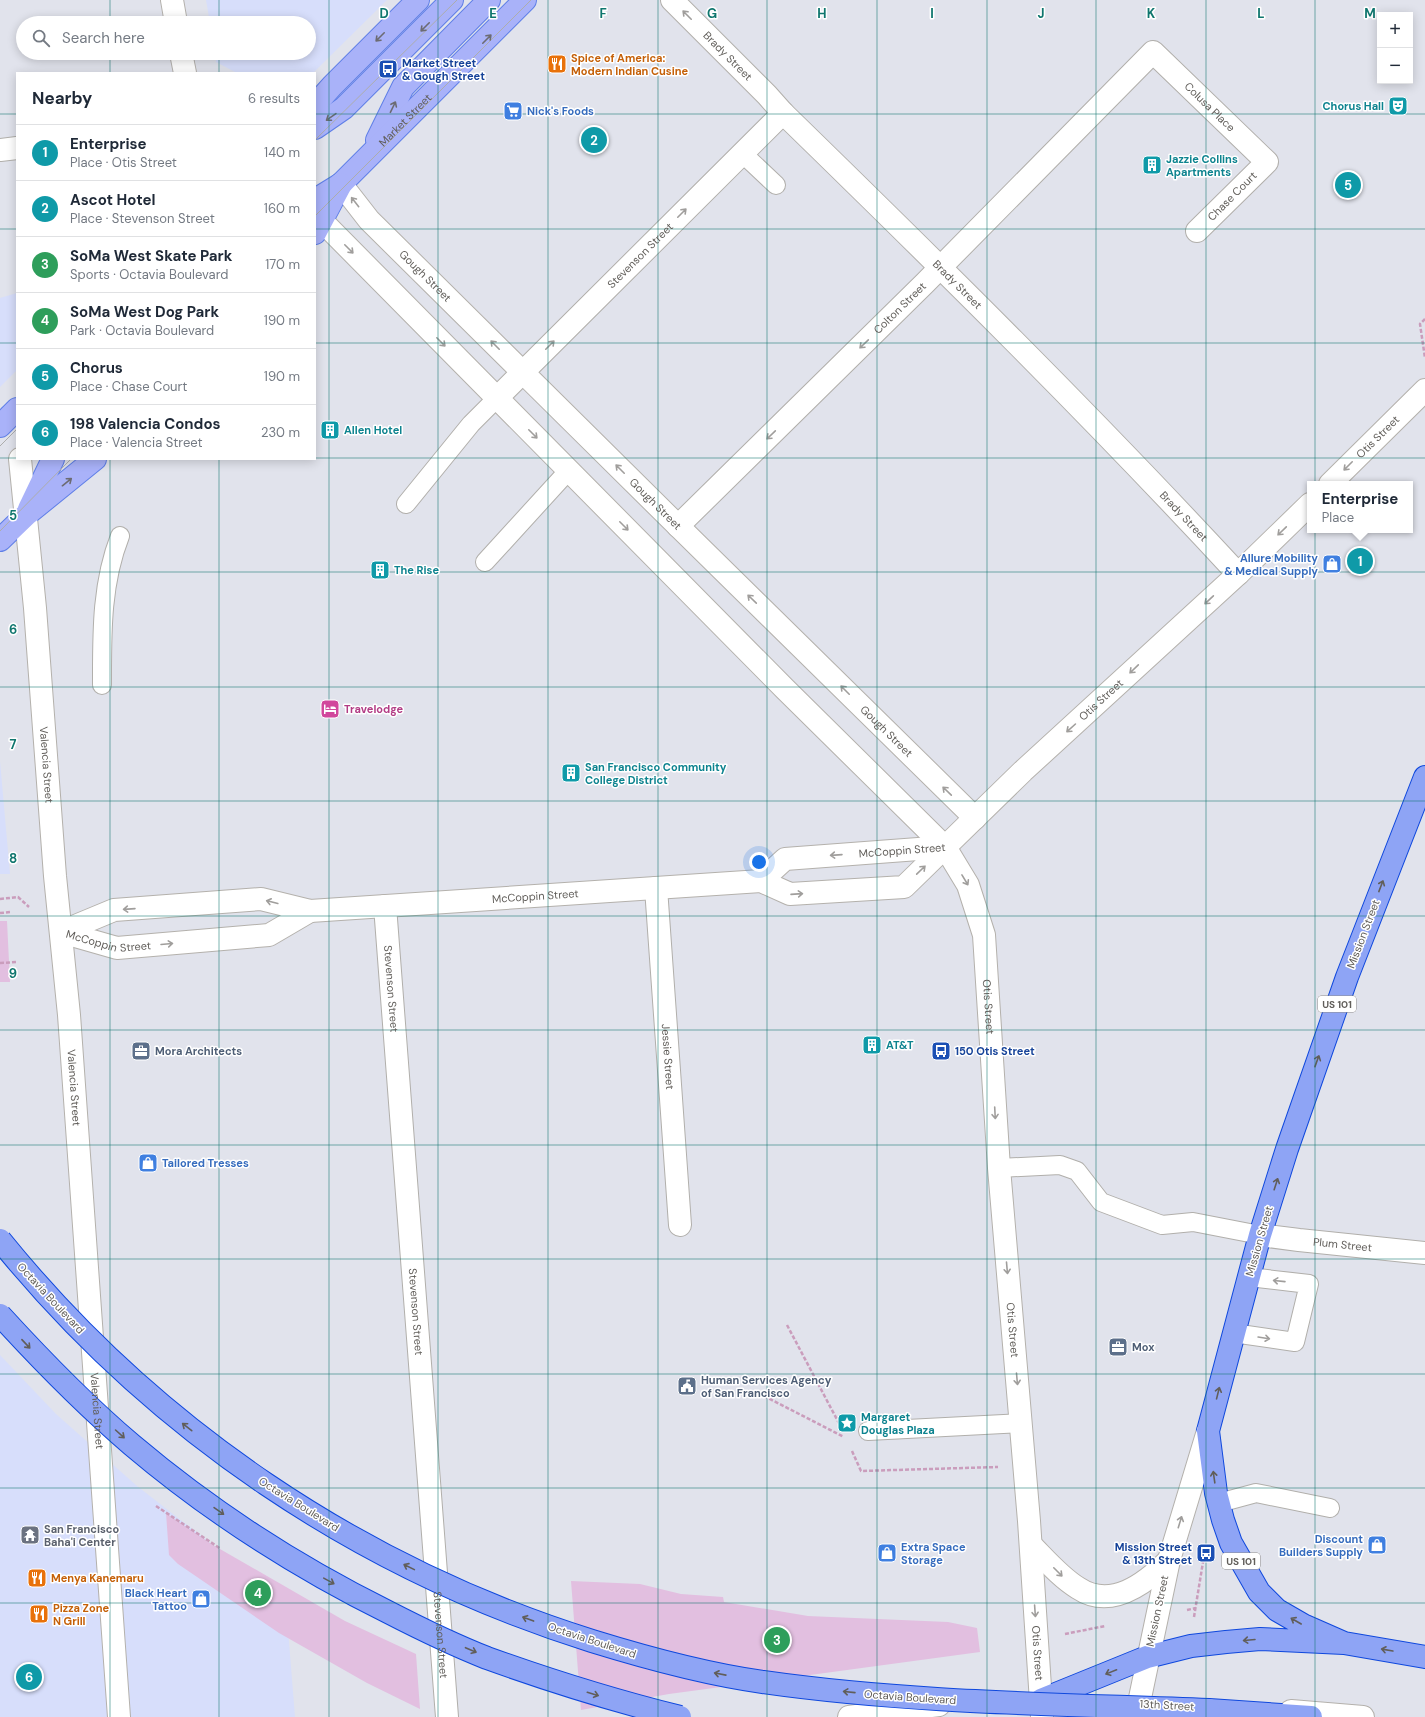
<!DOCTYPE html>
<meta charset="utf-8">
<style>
body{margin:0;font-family:"DM Sans",sans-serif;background:#f2f2f3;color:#1f2937}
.controls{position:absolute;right:12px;top:12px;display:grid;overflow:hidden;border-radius:0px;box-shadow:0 2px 10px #0003}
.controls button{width:36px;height:36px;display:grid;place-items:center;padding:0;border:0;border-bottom:1px solid #e0e1e3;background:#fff;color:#1f2937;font:20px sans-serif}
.you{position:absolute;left:759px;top:862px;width:14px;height:14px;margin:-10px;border:3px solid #fff;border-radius:50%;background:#1a73e8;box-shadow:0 0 0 6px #1a73e833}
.badge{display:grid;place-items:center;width:26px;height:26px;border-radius:50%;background:#297182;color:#fff;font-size:13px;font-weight:700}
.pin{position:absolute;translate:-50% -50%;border:2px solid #fff;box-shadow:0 1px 4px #0006}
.popup{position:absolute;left:1307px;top:481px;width:106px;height:52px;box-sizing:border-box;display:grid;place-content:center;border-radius:0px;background:#fff;filter:drop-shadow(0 1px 3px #0005);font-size:13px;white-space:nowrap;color:#747a83}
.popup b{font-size:15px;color:#1f2937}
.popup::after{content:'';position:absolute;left:50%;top:100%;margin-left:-8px;border:8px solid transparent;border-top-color:#fff}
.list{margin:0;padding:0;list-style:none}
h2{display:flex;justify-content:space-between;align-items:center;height:52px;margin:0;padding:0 16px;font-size:17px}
h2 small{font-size:13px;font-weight:400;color:#747a83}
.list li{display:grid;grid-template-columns:26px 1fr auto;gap:12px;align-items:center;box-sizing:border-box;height:56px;padding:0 16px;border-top:1px solid #e0e1e3}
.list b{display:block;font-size:15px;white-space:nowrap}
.list p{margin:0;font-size:13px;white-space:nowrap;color:#747a83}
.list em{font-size:13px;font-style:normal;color:#747a83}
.icon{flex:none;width:22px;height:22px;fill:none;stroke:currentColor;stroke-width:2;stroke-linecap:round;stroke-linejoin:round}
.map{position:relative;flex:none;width:1425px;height:1717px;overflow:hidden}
.search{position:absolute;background:#fff;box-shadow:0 2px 10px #0003;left:16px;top:16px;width:300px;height:44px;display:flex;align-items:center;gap:10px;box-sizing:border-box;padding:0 14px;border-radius:22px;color:#747a83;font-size:15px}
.panel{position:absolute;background:#fff;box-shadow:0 2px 10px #0003;left:16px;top:72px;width:300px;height:388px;border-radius:0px}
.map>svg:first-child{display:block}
</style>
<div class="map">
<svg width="1425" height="1717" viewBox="0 0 1425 1717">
<rect width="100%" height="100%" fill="#e1e3ec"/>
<path fill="#d7defb" d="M206 0H387L313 73H237L216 62 215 53H309V23H210Z
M17 293V370L0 387V298Z
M0 761 10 874H0Z
M0 1355 56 1414 137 1486 213 1545 285 1592 295 1717H0Z"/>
<path fill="#e2bfe0" d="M0 921H7L10 982H0Z
M166 1513 213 1545 345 1621 416 1654 420 1709 367 1683 279 1633 178 1564 169 1555Z
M571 1581 640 1584 681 1594 723 1597 724 1602 808 1616 948 1622 977 1628 980 1652 669 1694 581 1710Z"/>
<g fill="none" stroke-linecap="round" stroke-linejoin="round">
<g stroke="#b1afab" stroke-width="20">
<path id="lane" d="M742 153 776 185
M406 504 471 424 497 398
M485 562 569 470
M102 685C102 635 101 584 120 536
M999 1168 1060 1165 1077 1171 1101 1202 1162 1225 1193 1222 1260 1235
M1233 1333 1295 1342 1309 1284 1249 1277
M868 1431 1021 1423
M1219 1503 1256 1493 1330 1508"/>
</g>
<g stroke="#b1afab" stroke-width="24">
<g id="street">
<path id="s1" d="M672 0 767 95 783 113C937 263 1091 415 1238 574"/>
<path d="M0 150 17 148"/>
<path id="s2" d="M497 398 783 113"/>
<path id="s3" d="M678 526 925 283 1153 52 1267 162 1197 231"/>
<path id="s4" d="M656 888 680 1225"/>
<path id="s5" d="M385 906 447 1717"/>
<path id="s6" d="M1260 1235 1299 1240 1425 1253"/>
</g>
</g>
<g stroke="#b4b1ac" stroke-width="24">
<g id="secondary">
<path d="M172 0 176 23"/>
<path d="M181 53 185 73"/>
<path id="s7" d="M341 184 369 220 678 526 975 818"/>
<path id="s8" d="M315 214 785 689 945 847 968 885 984 935 999 1168 1029 1521 1042 1717"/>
<path id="s9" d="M20 459 35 608 55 876 69 1015 119 1717"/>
<path id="s10" d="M1330 484 1425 390"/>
<path id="s11" d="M761 881 785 859 945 847"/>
<path id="s12" d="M61 932 114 910 261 899 310 911 761 881 790 894 904 887 1023 771 1238 574 1310 504"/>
<path id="s13" d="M61 932 117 948 269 935 310 911"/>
<path d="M1031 1545C1045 1559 1060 1577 1078 1588 1111 1610 1145 1584 1169 1560"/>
<path d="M1291 1711 1363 1717"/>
<path d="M849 1717 939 1705"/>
<path d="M1136 1717 1169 1560 1208 1431"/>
</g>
</g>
<g stroke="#5f7fe7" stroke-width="24">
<g id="primary">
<path d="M315 105 332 86 418 0"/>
<path d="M315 128 344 108 452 0"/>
<path d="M377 140 403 87 489 0"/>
<path id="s14" d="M315 200 341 184 525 0"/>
<path d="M315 233 341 184"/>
<path d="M0 426 17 409"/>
<path d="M29 509 53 459"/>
<path d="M0 540 26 515 95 459"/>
</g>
</g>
<g stroke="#0f48dd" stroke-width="24">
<path id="highway" d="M1344 1643 1303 1625 1277 1610 1259 1592 1231 1543 1223 1520 1216 1493 1208 1431 1260 1235 1287 1149 1347 977 1425 777
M1041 1700 1147 1657 1191 1646 1226 1642 1260 1639 1344 1643 1425 1657
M1209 1710 1311 1717"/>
</g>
<path stroke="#ca9dbc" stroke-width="2.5" stroke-dasharray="4 2" stroke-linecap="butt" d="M1425 319 1420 324 1425 358
M0 899 18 897 29 907
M0 913 11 912
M0 963 18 962
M787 1325 842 1429
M764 1396 844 1437
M852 1451 861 1471 998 1467
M156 1506 221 1549
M1187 1610 1196 1608
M1194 1617 1203 1562 1208 1558
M1065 1634 1105 1626"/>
<use href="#lane" stroke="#fff" stroke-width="18"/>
<use href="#street" stroke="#fff" stroke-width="22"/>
<use href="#secondary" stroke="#fff" stroke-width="22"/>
<use href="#primary" stroke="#a9b2f9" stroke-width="22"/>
<use href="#highway" stroke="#8ea4f5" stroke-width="22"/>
<path stroke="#adadac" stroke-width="1" d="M315 140 457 0
M315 216 531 0
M0 446 17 429
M0 531 71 459"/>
<g stroke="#0f48dd" stroke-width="24" stroke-linecap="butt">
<path id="highway-bridge" d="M0 1240C153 1429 359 1568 592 1641 647 1658 705 1674 763 1682 910 1703 1060 1704 1209 1710
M0 1315C42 1361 85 1405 132 1445 210 1511 297 1567 388 1612 421 1629 454 1645 487 1658 551 1681 615 1701 680 1717"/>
</g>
<use href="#highway-bridge" stroke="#8ea4f5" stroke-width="22"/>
</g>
<defs><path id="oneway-shaft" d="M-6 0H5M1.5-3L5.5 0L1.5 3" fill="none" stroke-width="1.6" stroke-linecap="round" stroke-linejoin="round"/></defs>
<g stroke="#a09e9c">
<use href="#oneway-shaft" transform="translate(687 15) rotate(-135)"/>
<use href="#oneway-shaft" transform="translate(355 202) rotate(-128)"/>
<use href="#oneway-shaft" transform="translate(682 213) rotate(-45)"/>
<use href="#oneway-shaft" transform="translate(349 249) rotate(45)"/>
<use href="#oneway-shaft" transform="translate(441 342) rotate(45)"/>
<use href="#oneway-shaft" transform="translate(864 344) rotate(136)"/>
<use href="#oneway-shaft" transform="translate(495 345) rotate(-135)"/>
<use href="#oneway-shaft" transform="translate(550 345) rotate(-45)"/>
<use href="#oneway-shaft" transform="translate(533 434) rotate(45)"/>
<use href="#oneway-shaft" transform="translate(771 435) rotate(136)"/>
<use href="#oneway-shaft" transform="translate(1348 466) rotate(135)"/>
<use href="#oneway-shaft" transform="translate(620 469) rotate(-135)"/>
<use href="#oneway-shaft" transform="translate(624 526) rotate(45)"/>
<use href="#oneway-shaft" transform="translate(1282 531) rotate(136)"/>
<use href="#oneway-shaft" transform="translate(752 599) rotate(-136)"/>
<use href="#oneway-shaft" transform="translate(1209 600) rotate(137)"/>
<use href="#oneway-shaft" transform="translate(1134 669) rotate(136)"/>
<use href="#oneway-shaft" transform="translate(845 690) rotate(-135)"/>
<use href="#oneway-shaft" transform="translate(1071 728) rotate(138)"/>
<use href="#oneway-shaft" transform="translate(947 791) rotate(-136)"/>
<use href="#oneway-shaft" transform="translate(836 855) rotate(176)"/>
<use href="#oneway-shaft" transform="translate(921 870) rotate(-44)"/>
<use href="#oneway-shaft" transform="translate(965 880) rotate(59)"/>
<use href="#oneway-shaft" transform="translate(797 894) rotate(-4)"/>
<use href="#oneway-shaft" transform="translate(272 902) rotate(-166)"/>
<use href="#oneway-shaft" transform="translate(129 909) rotate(176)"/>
<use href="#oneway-shaft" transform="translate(167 944) rotate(-5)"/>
<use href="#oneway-shaft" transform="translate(995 1113) rotate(87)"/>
<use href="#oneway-shaft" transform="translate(1007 1268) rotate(85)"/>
<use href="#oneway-shaft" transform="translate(1279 1281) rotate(-174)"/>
<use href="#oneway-shaft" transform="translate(1264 1338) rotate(9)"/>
<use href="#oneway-shaft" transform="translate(1017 1379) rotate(85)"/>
<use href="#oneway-shaft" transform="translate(1180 1522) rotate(-73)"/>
<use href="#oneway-shaft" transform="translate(1058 1572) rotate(45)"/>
<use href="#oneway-shaft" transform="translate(1035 1611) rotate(86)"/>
</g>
<g stroke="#6c6b72">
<use href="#oneway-shaft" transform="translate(425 27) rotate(135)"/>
<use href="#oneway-shaft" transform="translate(380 37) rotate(135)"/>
<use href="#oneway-shaft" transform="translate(487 39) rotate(-45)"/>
<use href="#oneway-shaft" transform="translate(393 107) rotate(-64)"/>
<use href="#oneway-shaft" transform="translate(331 117) rotate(145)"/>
<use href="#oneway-shaft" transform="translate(67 482) rotate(-39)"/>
</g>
<g stroke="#615e5a">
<use href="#oneway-shaft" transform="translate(1381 886) rotate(-69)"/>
<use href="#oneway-shaft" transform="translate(1317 1061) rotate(-70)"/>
<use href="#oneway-shaft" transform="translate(1276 1184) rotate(-72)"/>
<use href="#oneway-shaft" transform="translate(26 1344) rotate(47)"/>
<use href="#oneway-shaft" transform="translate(1218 1393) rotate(-76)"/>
<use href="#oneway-shaft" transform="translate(187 1427) rotate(-142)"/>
<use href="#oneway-shaft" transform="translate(120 1434) rotate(42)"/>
<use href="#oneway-shaft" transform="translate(1214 1477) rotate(-98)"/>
<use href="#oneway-shaft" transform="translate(219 1511) rotate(35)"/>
<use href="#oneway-shaft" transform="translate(409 1567) rotate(-154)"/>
<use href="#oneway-shaft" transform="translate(329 1581) rotate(29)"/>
<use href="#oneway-shaft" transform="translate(528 1619) rotate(-160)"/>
<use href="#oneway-shaft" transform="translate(1296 1621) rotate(-150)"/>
<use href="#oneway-shaft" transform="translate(1249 1640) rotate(175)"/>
<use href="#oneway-shaft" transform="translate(471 1650) rotate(23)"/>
<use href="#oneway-shaft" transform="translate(1387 1650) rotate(-170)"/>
<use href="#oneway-shaft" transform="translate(1111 1672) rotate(158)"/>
<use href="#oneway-shaft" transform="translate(720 1674) rotate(-169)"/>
<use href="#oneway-shaft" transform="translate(849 1692) rotate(-174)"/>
<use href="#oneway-shaft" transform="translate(593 1694) rotate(17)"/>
</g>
<path fill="none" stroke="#0f766e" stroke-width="1" stroke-opacity="0.55" d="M110 0V23M219 0V23M329 0V1717M438 0V1717M548 0V1717M658 0V1717M767 0V1717M877 0V1717M987 0V1717M1096 0V1717M1206 0V1717M1315 0V1717M110 53V73M219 53V73M0 114H17M315 114H1425M0 229H17M315 229H1425M0 343H17M315 343H1425M0 458H17M315 458H1425M110 459V1717M219 459V1717M0 572H1425M0 687H1425M0 801H1425M0 916H1425M0 1030H1425M0 1145H1425M0 1259H1425M0 1374H1425M0 1488H1425M0 1603H1425"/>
<defs>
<g id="restaurant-square" transform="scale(1)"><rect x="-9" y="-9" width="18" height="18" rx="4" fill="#e8710a" stroke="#fff"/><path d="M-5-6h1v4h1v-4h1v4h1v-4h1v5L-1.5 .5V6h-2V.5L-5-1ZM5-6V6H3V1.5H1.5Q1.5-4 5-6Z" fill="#fff"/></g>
<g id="bus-square" transform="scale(1)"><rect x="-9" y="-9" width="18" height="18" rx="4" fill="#1a4fb4" stroke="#fff"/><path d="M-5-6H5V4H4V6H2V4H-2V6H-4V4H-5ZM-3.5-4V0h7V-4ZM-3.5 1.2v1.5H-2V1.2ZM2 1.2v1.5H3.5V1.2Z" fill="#fff"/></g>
<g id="theatre-square" transform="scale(1)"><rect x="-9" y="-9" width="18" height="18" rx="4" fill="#0f9aa8" stroke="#fff"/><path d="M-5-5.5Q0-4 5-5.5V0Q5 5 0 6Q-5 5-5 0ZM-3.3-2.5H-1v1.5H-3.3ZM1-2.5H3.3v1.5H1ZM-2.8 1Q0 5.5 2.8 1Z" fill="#fff"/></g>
<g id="supermarket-square" transform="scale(1)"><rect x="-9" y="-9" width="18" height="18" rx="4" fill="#3f7fe0" stroke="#fff"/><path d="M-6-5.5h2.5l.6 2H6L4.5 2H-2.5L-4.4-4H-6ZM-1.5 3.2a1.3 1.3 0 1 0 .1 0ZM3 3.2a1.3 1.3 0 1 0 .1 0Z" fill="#fff"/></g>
<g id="building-square" transform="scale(1)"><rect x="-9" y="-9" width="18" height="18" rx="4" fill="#0f9aa8" stroke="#fff"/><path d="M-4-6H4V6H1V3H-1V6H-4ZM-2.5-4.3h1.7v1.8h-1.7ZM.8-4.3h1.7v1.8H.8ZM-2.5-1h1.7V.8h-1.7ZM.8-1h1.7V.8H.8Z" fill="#fff"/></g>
<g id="shop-square" transform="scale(1)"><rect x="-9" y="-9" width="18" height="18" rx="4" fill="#3f7fe0" stroke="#fff"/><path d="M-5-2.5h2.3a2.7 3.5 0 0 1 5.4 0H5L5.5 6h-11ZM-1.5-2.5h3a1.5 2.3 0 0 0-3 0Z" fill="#fff"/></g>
<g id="hotel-square" transform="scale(1)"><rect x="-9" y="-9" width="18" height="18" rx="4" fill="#d1479c" stroke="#fff"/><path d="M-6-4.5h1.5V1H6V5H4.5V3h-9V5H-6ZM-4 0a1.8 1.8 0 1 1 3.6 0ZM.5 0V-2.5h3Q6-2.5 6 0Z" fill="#fff"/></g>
<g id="office-square" transform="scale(1)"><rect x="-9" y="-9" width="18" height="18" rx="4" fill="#5c6f8a" stroke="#fff"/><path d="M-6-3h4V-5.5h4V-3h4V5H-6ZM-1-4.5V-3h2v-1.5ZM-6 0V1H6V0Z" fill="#fff"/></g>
<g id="civic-square" transform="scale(1)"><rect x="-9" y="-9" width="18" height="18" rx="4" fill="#5c6f8a" stroke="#fff"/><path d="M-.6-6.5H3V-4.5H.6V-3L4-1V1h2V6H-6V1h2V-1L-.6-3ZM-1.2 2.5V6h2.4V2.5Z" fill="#fff"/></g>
<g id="sight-square" transform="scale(1)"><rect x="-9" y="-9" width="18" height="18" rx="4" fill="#0f9aa8" stroke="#fff"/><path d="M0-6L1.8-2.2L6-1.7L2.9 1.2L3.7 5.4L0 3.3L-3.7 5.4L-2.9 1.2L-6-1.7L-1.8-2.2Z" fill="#fff"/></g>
<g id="temple-square" transform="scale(1)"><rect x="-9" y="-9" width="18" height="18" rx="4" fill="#6b7280" stroke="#fff"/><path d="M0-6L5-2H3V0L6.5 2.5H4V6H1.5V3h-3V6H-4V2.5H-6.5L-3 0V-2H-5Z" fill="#fff"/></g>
</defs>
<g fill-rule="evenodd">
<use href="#restaurant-square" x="557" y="64"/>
<use href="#bus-square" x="388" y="69"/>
<use href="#theatre-square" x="1398" y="106"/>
<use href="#supermarket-square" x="513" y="111"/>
<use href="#building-square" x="1152" y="165"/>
<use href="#building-square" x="330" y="430"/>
<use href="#shop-square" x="1332" y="564"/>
<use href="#building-square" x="380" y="570"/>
<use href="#hotel-square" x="330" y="709"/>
<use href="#building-square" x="571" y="773"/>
<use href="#building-square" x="872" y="1045"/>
<use href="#office-square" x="141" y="1051"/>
<use href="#bus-square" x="941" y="1051"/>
<use href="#shop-square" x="148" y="1163"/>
<use href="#office-square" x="1118" y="1347"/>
<use href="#civic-square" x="687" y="1386"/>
<use href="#sight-square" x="847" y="1423"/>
<use href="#temple-square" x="30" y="1535"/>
<use href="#shop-square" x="1377" y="1545"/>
<use href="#shop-square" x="887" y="1553"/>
<use href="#bus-square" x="1206" y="1553"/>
<use href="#restaurant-square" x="37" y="1578"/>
<use href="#shop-square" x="201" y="1599"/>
<use href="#restaurant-square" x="39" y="1614"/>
</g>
<g text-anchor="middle" stroke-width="3" stroke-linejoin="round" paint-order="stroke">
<g fill="#fff" stroke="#908e8c" stroke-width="1">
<rect x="1318" y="996" width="38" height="16" rx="3"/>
<rect x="1222" y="1553" width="38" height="16" rx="3"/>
</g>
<g font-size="10" font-weight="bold" fill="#615e5a">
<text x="1337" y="1008">US 101</text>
<text x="1241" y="1565">US 101</text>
</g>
<g font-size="11" fill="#615e5a" stroke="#fff">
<text dy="4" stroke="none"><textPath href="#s1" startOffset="79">Brady Street</textPath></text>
<text dy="4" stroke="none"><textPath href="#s3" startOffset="750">Colusa Place</textPath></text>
<text dy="4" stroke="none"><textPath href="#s14" startOffset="121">Market Street</textPath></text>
<text transform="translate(1232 196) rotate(-45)" y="4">Chase Court</text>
<text dy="4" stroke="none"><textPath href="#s2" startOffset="202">Stevenson Street</textPath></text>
<text dy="4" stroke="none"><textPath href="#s7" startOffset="125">Gough Street</textPath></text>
<text dy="4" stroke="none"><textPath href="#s1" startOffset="403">Brady Street</textPath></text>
<text dy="4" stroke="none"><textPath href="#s3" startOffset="311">Colton Street</textPath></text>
<text dy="4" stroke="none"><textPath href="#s10" startOffset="67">Otis Street</textPath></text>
<text dy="4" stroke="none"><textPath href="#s7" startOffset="449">Gough Street</textPath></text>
<text dy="4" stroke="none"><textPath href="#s1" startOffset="727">Brady Street</textPath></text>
<text dy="4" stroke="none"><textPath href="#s12" startOffset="1125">Otis Street</textPath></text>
<text dy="4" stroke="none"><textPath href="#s7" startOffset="773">Gough Street</textPath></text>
<text dy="4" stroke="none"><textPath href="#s9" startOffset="307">Valencia Street</textPath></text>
<text dy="4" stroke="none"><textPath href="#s11" startOffset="150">McCoppin Street</textPath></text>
<text dy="4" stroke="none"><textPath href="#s12" startOffset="481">McCoppin Street</textPath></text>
<text transform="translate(1363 934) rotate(-69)" y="4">Mission Street</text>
<text dy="4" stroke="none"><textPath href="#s13" startOffset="49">McCoppin Street</textPath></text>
<text dy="4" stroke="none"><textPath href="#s5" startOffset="83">Stevenson Street</textPath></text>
<text dy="4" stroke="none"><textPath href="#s8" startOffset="1062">Otis Street</textPath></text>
<text dy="4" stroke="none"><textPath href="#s4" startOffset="169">Jessie Street</textPath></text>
<text dy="4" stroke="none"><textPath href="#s9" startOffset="631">Valencia Street</textPath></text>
<text transform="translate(1259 1241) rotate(-74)" y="4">Mission Street</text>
<text dy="4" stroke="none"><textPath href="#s6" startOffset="83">Plum Street</textPath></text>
<text transform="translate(51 1298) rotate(47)" y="4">Octavia Boulevard</text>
<text dy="4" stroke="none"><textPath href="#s5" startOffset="407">Stevenson Street</textPath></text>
<text dy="4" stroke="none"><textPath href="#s8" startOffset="1386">Otis Street</textPath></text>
<text dy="4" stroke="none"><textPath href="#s9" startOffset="955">Valencia Street</textPath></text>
<text transform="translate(299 1504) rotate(32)" y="4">Octavia Boulevard</text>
<text transform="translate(1157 1611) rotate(-78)" y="4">Mission Street</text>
<text dy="4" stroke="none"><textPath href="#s5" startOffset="731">Stevenson Street</textPath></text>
<text transform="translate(592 1640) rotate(18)" y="4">Octavia Boulevard</text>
<text dy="4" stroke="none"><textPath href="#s8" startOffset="1710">Otis Street</textPath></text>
<text transform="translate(910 1697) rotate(4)" y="4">Octavia Boulevard</text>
<text transform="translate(1167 1705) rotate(3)" y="4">13th Street</text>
</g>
<g font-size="11" font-weight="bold" fill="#c56008" stroke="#fff" text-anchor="start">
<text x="571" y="62">Spice of America:<tspan x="571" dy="13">Modern Indian Cusine</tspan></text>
<text x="51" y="1582">Menya Kanemaru</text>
<text x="53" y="1612">Pizza Zone<tspan x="53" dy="13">N Grill</tspan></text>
</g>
<g font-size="11" font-weight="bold" fill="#164399" stroke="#fff" text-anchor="start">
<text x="402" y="67">Market Street<tspan x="402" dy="13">&amp; Gough Street</tspan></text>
<text x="955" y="1055">150 Otis Street</text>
<text x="1192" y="1551" text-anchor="end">Mission Street<tspan x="1192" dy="13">&amp; 13th Street</tspan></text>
</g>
<g font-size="11" font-weight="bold" fill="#0d838f" stroke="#fff" text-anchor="start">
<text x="1384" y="110" text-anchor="end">Chorus Hall</text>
<text x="1166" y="163">Jazzie Collins<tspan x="1166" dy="13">Apartments</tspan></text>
<text x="344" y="434">Allen Hotel</text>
<text x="394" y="574">The Rise</text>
<text x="585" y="771">San Francisco Community<tspan x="585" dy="13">College District</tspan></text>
<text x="886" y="1049">AT&amp;T</text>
<text x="861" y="1421">Margaret<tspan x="861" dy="13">Douglas Plaza</tspan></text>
</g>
<g font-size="11" font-weight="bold" fill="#366cbe" stroke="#fff" text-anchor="start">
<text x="527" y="115">Nick's Foods</text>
<text x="1318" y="562" text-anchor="end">Allure Mobility<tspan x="1318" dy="13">&amp; Medical Supply</tspan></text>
<text x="162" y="1167">Tailored Tresses</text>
<text x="1363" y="1543" text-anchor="end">Discount<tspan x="1363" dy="13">Builders Supply</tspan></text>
<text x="901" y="1551">Extra Space<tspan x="901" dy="13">Storage</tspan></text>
<text x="187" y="1597" text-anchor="end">Black Heart<tspan x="187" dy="13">Tattoo</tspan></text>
</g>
<g font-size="11" font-weight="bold" fill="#b23c85" stroke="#fff" text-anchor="start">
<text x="344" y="713">Travelodge</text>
</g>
<g font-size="11" font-weight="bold" fill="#4e5e75" stroke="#fff" text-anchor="start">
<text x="155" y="1055">Mora Architects</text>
<text x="1132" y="1351">Mox</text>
<text x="701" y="1384">Human Services Agency<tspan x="701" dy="13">of San Francisco</tspan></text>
</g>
<g font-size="11" font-weight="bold" fill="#5b616d" stroke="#fff" text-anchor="start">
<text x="44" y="1533">San Francisco<tspan x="44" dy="13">Baha'i Center</tspan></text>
</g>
</g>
<g font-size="13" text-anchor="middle" font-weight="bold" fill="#0f766e" stroke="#fff" stroke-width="3" stroke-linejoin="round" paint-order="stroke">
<text x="384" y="18">D</text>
<text x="493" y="18">E</text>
<text x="603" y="18">F</text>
<text x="712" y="18">G</text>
<text x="822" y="18">H</text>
<text x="932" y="18">I</text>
<text x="1041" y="18">J</text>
<text x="1151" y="18">K</text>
<text x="1261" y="18">L</text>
<text x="1370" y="18">M</text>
<text x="13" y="520">5</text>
<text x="13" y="634">6</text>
<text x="13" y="749">7</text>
<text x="13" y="863">8</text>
<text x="13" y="978">9</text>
</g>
</svg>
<div class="controls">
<button>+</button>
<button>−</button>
</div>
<div class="you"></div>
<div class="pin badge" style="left:1360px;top:561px;background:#0f9aa8">1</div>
<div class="popup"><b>Enterprise</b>Place</div>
<div class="pin badge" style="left:594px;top:140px;background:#0f9aa8">2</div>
<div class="pin badge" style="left:777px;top:1640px;background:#2e9e5b">3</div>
<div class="pin badge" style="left:258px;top:1593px;background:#2e9e5b">4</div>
<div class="pin badge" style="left:1348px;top:185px;background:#0f9aa8">5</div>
<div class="pin badge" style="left:29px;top:1677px;background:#0f9aa8">6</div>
<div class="search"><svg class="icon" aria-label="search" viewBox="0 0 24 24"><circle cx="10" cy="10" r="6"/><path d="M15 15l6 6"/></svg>Search here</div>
<section class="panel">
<h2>Nearby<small>6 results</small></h2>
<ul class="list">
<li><span class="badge" style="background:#0f9aa8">1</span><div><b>Enterprise</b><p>Place · Otis Street</p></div><em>140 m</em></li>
<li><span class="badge" style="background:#0f9aa8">2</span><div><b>Ascot Hotel</b><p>Place · Stevenson Street</p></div><em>160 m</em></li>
<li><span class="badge" style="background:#2e9e5b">3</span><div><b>SoMa West Skate Park</b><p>Sports · Octavia Boulevard</p></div><em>170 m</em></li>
<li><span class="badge" style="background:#2e9e5b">4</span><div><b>SoMa West Dog Park</b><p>Park · Octavia Boulevard</p></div><em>190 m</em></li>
<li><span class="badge" style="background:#0f9aa8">5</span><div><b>Chorus</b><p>Place · Chase Court</p></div><em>190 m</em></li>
<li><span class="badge" style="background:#0f9aa8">6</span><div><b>198 Valencia Condos</b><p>Place · Valencia Street</p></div><em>230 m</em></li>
</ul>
</section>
</div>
